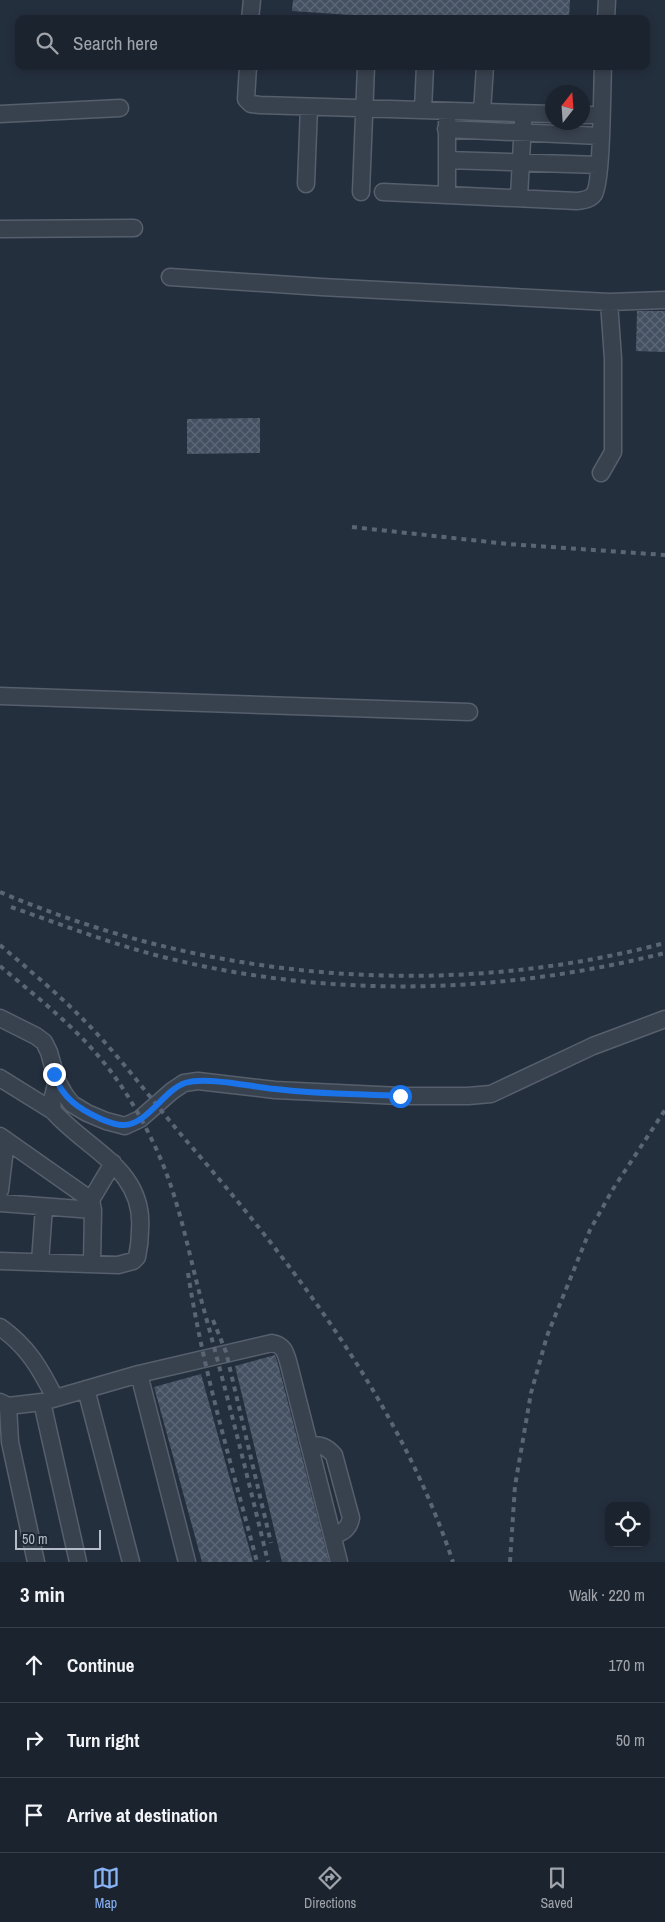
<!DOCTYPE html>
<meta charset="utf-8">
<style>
body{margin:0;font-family:"Archivo Narrow",sans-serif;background:#242b36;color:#f1f3f6}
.controls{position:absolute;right:15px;bottom:15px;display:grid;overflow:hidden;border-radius:10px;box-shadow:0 2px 8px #0003}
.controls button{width:45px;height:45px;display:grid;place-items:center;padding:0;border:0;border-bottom:1px solid #39404a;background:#1b232e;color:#f1f3f6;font:25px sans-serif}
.compass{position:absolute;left:545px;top:85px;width:45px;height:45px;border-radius:50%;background:#1b232e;box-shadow:0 2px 8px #0003;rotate:17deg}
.scale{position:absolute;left:15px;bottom:12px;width:86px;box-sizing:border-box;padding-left:5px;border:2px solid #b4bcc9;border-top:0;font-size:14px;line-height:18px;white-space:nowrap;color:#b4bcc9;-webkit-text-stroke:4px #1d2633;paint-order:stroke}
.stop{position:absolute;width:15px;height:15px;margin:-11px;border:4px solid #1a73e8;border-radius:50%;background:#fff}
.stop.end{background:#1a73e8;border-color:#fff;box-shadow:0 1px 5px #0008}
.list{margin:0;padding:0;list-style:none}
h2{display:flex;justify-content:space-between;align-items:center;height:65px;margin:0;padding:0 20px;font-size:21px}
h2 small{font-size:16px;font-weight:400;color:#a0a4aa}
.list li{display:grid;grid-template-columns:32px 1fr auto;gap:15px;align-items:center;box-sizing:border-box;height:75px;padding:0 20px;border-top:1px solid #39404a}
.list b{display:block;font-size:19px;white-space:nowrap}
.list em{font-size:16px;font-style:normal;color:#a0a4aa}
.icon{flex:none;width:28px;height:28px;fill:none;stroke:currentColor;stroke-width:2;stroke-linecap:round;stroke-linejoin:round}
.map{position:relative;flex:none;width:665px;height:1562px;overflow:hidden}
.search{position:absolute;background:#1b232e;box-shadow:0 2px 8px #0003;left:15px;right:15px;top:15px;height:55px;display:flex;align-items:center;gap:12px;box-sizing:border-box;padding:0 18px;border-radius:10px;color:#a0a4aa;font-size:19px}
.sheet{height:290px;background:#1b232e}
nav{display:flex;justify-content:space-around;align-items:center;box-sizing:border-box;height:70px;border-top:1px solid #39404a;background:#1b232e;font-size:14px;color:#a0a4aa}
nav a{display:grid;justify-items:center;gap:2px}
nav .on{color:#8ab4f8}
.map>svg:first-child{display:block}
</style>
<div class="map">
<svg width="665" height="1562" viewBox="0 0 665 1562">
<defs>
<pattern id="building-cross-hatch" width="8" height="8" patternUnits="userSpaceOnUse" patternTransform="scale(1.25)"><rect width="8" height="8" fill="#455162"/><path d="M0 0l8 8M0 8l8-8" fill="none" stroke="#5d6877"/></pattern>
</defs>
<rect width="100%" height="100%" fill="#242f3e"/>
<path fill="url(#building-cross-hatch)" d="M293 0H570L569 19H409L292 11Z
M637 311H665V352L636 351Z
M260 418V453L187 454V419Z
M275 1355 278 1364 329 1562H282L235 1366Z
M201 1374 253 1562H202L154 1387Z"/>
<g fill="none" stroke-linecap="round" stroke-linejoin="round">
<g stroke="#565f6c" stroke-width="19">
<path id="minor" d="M250 19 252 0
M606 19 607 0
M248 66 246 99 251 104 260 105 552 114
M423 110 425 66
M482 112 485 66
M0 114 120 108
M582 115H601
M447 119V194
M446 129 600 136
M447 160 599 165
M306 184 309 107
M361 192 366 66
M383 192 577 201C583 200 590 200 594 194 602 184 602 86 603 66
M519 197 523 122
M0 229 134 228
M170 277 321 287 609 302 665 300
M601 473 613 452V359L609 302
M0 696 469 712
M0 1018 36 1036 44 1042 49 1052 57 1081 65 1095 72 1104 87 1113 106 1121 125 1126 140 1119 172 1091 184 1083 198 1081 275 1090 400 1096H468L491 1094 593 1046 665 1019
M0 1078 53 1111
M0 1136 91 1200 93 1210 92 1264
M0 1190 6 1140
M91 1200 113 1163
M0 1203 93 1210
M0 1261 118 1265 133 1261 137 1257C139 1248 140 1240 140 1230 145 1169 87 1150 53 1111L52 1100 57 1081
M40 1262 44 1207
M0 1327C28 1347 40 1368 55 1398
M139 1374 187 1562
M86 1389 131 1562
M0 1402 8 1406 42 1402 139 1374 272 1343C283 1345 285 1351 288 1361L339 1562
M42 1402 78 1562
M8 1406 10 1442 36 1562
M310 1445C321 1445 326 1446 334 1455L351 1518C349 1529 343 1532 333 1536"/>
</g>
<use href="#minor" stroke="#38414e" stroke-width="16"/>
<path stroke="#5a6575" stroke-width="4" stroke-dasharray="5 5" stroke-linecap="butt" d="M352 527 508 544 665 555
M0 892C209 981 445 1001 665 943
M11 907C60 924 109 943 159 956 328 999 496 995 665 953
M0 945C34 974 69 1003 100 1037 129 1069 156 1105 184 1138 294 1265 399 1401 453 1562
M0 966C39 999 81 1031 112 1073 133 1101 155 1142 167 1175 182 1215 190 1258 201 1299 225 1386 247 1474 268 1562
M188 1273C203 1371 232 1466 257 1562
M213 1320 226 1352 271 1543
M510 1562 515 1486 531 1393 547 1336 590 1230 613 1189 665 1110"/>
</g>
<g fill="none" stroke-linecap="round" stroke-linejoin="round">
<path stroke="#1a73e8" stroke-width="6" d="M54 1074C62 1098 79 1109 101 1119 108 1122 116 1125 123 1125 146 1126 164 1090 185 1083 206 1076 252 1087 275 1089 316 1094 358 1094 400 1096"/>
</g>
</svg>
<div class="controls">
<button><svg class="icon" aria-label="locate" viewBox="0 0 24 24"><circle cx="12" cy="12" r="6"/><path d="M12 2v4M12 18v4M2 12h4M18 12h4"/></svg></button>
</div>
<svg class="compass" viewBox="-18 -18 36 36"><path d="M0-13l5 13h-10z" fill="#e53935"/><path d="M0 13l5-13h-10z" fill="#a0a4aa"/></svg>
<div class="scale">50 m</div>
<div class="stop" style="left:400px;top:1096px"></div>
<div class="stop end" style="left:54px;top:1074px"></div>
<div class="search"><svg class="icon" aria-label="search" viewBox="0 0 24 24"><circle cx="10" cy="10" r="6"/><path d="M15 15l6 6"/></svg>Search here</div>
</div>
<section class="sheet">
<h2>3 min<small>Walk · 220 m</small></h2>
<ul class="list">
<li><svg class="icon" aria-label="ahead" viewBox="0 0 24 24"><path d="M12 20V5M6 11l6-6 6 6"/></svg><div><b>Continue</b></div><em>170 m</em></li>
<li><svg class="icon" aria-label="right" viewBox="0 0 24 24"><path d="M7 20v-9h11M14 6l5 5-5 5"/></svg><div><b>Turn right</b></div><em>50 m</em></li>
<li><svg class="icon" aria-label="arrive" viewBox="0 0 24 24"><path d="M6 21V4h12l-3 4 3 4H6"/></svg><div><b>Arrive at destination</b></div></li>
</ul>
</section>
<nav>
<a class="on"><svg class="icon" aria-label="map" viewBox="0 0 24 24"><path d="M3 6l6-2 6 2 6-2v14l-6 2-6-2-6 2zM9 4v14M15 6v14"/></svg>Map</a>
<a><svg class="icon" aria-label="directions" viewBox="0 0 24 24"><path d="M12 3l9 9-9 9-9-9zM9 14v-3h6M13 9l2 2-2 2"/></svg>Directions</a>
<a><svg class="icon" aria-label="saved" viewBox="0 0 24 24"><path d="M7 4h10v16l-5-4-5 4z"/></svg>Saved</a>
</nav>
